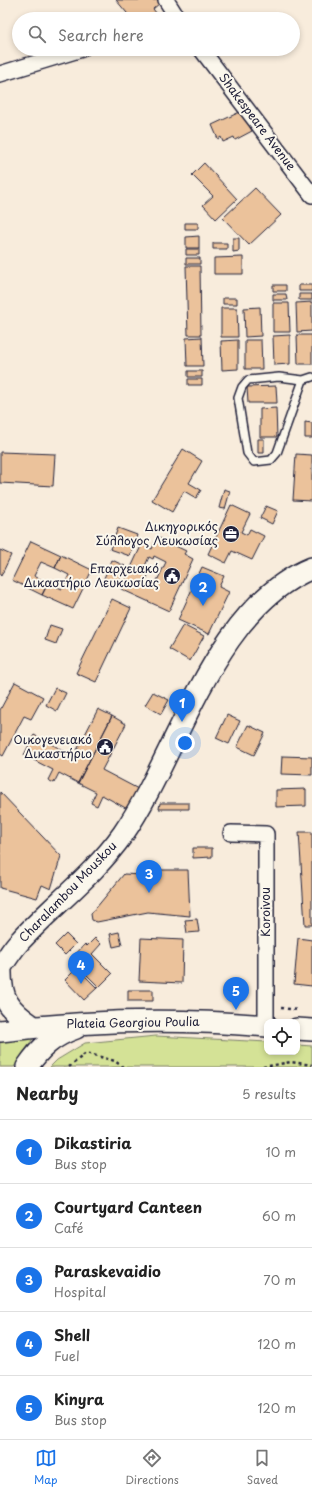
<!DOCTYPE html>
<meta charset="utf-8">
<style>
body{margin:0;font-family:"Playpen Sans",sans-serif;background:#f2f2f2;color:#222}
.controls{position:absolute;right:12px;bottom:12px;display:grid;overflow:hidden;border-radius:8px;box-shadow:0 2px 6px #0003}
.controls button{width:36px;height:36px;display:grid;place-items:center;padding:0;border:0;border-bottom:1px solid #e0e0e0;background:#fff;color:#222;font:20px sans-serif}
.you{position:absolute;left:185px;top:743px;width:14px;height:14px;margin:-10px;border:3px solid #fff;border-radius:50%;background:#1a73e8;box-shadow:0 0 0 6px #1a73e833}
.badge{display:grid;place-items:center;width:26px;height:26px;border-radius:50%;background:#1a73e8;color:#fff;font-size:13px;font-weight:700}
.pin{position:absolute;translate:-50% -33px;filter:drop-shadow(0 1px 2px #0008)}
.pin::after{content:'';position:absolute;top:21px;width:14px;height:12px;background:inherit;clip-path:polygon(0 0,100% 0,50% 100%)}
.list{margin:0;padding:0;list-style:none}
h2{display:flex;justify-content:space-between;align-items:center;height:52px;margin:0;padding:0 16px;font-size:17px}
h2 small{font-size:13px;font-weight:400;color:#767676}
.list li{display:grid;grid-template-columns:26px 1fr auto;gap:12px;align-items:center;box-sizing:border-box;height:64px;padding:0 16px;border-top:1px solid #e0e0e0}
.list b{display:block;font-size:15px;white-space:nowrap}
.list p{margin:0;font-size:13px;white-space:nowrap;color:#767676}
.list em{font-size:13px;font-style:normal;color:#767676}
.icon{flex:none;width:22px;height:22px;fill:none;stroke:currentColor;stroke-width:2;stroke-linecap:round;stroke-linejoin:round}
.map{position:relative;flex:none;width:312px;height:1067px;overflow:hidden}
.search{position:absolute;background:#fff;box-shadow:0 2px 6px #0003;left:12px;right:12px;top:12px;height:44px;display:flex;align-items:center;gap:10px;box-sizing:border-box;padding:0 14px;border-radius:22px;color:#767676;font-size:15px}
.sheet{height:372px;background:#fff}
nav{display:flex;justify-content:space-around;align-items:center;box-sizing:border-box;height:56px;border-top:1px solid #e0e0e0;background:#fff;font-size:11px;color:#767676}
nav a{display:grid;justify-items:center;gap:2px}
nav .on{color:#1a73e8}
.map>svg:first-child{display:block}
</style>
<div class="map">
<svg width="312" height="1067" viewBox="0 0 312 1067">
<rect width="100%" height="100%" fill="#f8ecdc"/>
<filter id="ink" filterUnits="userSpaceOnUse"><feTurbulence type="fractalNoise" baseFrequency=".025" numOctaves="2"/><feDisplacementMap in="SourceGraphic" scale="8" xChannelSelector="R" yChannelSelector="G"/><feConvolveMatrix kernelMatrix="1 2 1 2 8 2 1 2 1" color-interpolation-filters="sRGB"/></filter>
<g filter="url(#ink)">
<path fill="#d4e296" stroke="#7b8268" d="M156 1036 267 1042V1052H297V1045L312 1046V1067H50L57 1060 85 1043Z
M34 1037 14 1067H0V1040Z"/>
<path fill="#ebc29b" stroke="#22223b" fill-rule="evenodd" d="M116 0H157L160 3 153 9 157 14 151 19H145L144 17 141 19H132Z
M242 111 252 131 235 140 234 137 223 142 221 137 218 139 212 125Z
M204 163 237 199 216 219 203 205 213 196 192 175Z
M255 188 281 215 249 245 223 218Z
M185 223H198V229H185Z
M199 236V248H186V237Z
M233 238H239V251L233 252Z
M213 243H227V249H213Z
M186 249H199V255H186Z
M243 257V274H214V258Z
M186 258H200V264H186Z
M186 266H200L201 335H188Z
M273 285H286V291H273Z
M299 285H312V291H299Z
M273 294H286L287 300H273Z
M299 294H312V300H299Z
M223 298H237V304H223Z
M312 302V331L297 332 296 303Z
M273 303H289L290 332H273Z
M260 307 261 336 245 337 244 308Z
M221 308H237L238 337H221Z
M290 335V364L274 365 273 336Z
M297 335H312V364H298Z
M202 337 203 366H187L186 338Z
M238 340V369L222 370 221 341Z
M245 340H261L262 369H245Z
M188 371H202V377H188Z
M188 379H202V385H188Z
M276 386 277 403H248L247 387Z
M276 408 277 437H260V409Z
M305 422 312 423V438H305Z
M258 439H264V453H258Z
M183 449 202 461 189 483 201 490 196 498 184 491 172 512 152 500Z
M0 452 55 454 53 486 0 483Z
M296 454 312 455V501L293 500Z
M224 489 230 491 225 509 219 508Z
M231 505 250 514 241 532 247 535 250 529 264 536 252 560 232 551 226 563 208 554Z
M266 506 278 511 272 524 260 518Z
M118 528 137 535 130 556 110 549Z
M157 537 186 551 184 554 193 559 169 611 121 589 142 544 152 549ZM154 556 166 562 154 587 145 582 150 571 144 568 149 557 153 559Z
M31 541 61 555 55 568 41 562 34 576 48 583 42 595 12 580Z
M0 550 11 555 1 576 0 575Z
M61 555 92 570 73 609 42 595 48 583 62 589 69 575 55 568Z
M112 560 125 566 117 584 104 578Z
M202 567 224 576 219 587 229 592 209 634 178 620Z
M112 599 131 608 96 682 76 673Z
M50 625 62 629 56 644 45 640Z
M183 625 204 636 190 661 169 649Z
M15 682 43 697 31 719 24 716 3 756 0 754V710Z
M55 688 66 693 57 711 46 705Z
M153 692 169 700 161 714 145 705Z
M98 709 112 716 78 783 59 773 54 783 48 780 53 770 24 755 34 735 74 756Z
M227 715 240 721 229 744 216 738Z
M112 716 126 724 102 770 142 791 131 811 102 795 97 806 91 803 96 792 78 783Z
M248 725 265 733 254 755 237 747Z
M282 756 312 757V775L281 774Z
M306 789V806L276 807V790Z
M0 792 61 856 51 889 42 885 37 898 0 888Z
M160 803H189V809H159Z
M299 832H312V925H305Z
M193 848H212V857L193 858Z
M160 870H188L190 916 148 912 97 922 92 920 91 914 124 874 159 876Z
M197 919 199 932 187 933 185 920Z
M119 932 122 945 113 947 110 934Z
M66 934 76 944 65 955 55 945Z
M95 938 101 944 92 954 112 974 99 987 71 959 85 944 87 946Z
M141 938 183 940 182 983 139 981Z
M298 938 312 940V986L294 984Z
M77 968 97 988 84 1000 65 980Z
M128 990H153V1001H128Z"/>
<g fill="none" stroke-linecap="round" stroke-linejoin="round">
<g stroke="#22223b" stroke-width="10">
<path id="lane" d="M303 380 277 453 271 460 254 462 247 453 238 398 242 387 248 380 279 377 303 380 312 377"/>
</g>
<g stroke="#22223b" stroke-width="18">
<path id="street" d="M166 0 178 19
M201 49 312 195
M0 74 82 49
M231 833 266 834V1026"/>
</g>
<g stroke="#22223b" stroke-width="24">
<path id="secondary" d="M1 967C0 998 8 1010 34 1027
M0 968C7 959 12 949 20 941 53 905 94 875 123 834 179 753 213 608 312 568
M297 1029 312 1030
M0 1031C89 1020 178 1018 267 1026
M27 1067C40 1048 53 1036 76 1028"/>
</g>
<path stroke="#22223b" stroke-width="2.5" stroke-dasharray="3 3" stroke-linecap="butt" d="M281 1008 298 1010
M69 1067 86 1053 115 1061 123 1067
M263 1067 291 1062 312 1065"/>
<use href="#lane" stroke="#fbf7ec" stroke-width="7"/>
<use href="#street" stroke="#fbf7ec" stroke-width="15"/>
<use href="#secondary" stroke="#fbf7ec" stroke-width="21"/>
</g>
</g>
<defs>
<g id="office-disc" transform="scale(0.9)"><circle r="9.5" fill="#22223b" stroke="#fbf7ec"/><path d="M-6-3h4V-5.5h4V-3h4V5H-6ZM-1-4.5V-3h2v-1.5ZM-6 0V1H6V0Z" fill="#fff"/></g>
<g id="civic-disc" transform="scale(0.9)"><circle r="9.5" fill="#22223b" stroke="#fbf7ec"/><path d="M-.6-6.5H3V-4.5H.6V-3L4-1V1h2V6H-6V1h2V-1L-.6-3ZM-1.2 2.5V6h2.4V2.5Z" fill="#fff"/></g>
</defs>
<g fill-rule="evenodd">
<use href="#office-disc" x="231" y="534"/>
<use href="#civic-disc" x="172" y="576"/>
<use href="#civic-disc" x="105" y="747"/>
</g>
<g text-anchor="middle" stroke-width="4" stroke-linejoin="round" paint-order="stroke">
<g font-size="12" fill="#22223b" stroke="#fbf7ec">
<text transform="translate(257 122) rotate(53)" y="4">Shakespeare Avenue</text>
<text transform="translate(68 892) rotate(-46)" y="4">Charalambou Mouskou</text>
<text transform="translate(266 912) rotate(-90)" y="4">Koroivou</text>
<text transform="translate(133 1023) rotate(-1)" y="4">Plateia Georgiou Poulia</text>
</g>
<g font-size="12" fill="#22223b" stroke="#fbf7ec" text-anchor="end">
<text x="218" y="531">Δικηγορικός<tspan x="218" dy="14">Σύλλογος Λευκωσίας</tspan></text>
<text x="159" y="573">Επαρχειακό<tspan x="159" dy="14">Δικαστήριο Λευκωσίας</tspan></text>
<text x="92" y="744">Οικογενειακό<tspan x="92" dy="14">Δικαστήριο</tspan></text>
</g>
</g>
</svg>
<div class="controls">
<button><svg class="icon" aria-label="locate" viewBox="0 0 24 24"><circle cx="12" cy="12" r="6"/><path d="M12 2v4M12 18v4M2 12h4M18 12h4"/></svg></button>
</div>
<div class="you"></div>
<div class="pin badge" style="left:182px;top:722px">1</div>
<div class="pin badge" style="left:203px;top:606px">2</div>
<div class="pin badge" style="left:149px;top:893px">3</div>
<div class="pin badge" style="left:81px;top:984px">4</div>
<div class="pin badge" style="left:236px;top:1010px">5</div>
<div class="search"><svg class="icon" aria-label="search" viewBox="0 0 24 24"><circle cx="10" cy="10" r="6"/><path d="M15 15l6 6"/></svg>Search here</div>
</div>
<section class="sheet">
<h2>Nearby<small>5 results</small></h2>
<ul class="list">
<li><span class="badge">1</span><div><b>Dikastiria</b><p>Bus stop</p></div><em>10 m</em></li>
<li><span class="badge">2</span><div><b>Courtyard Canteen</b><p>Café</p></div><em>60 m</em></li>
<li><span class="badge">3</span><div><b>Paraskevaidio</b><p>Hospital</p></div><em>70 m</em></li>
<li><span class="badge">4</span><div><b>Shell</b><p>Fuel</p></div><em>120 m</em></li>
<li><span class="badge">5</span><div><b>Kinyra</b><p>Bus stop</p></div><em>120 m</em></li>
</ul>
</section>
<nav>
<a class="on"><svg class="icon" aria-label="map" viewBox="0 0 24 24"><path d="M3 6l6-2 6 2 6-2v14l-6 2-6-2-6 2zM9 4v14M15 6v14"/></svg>Map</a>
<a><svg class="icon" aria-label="directions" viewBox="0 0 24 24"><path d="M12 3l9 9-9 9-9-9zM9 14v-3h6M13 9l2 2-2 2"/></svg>Directions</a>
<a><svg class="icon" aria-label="saved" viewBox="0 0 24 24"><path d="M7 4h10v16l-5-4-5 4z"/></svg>Saved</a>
</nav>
